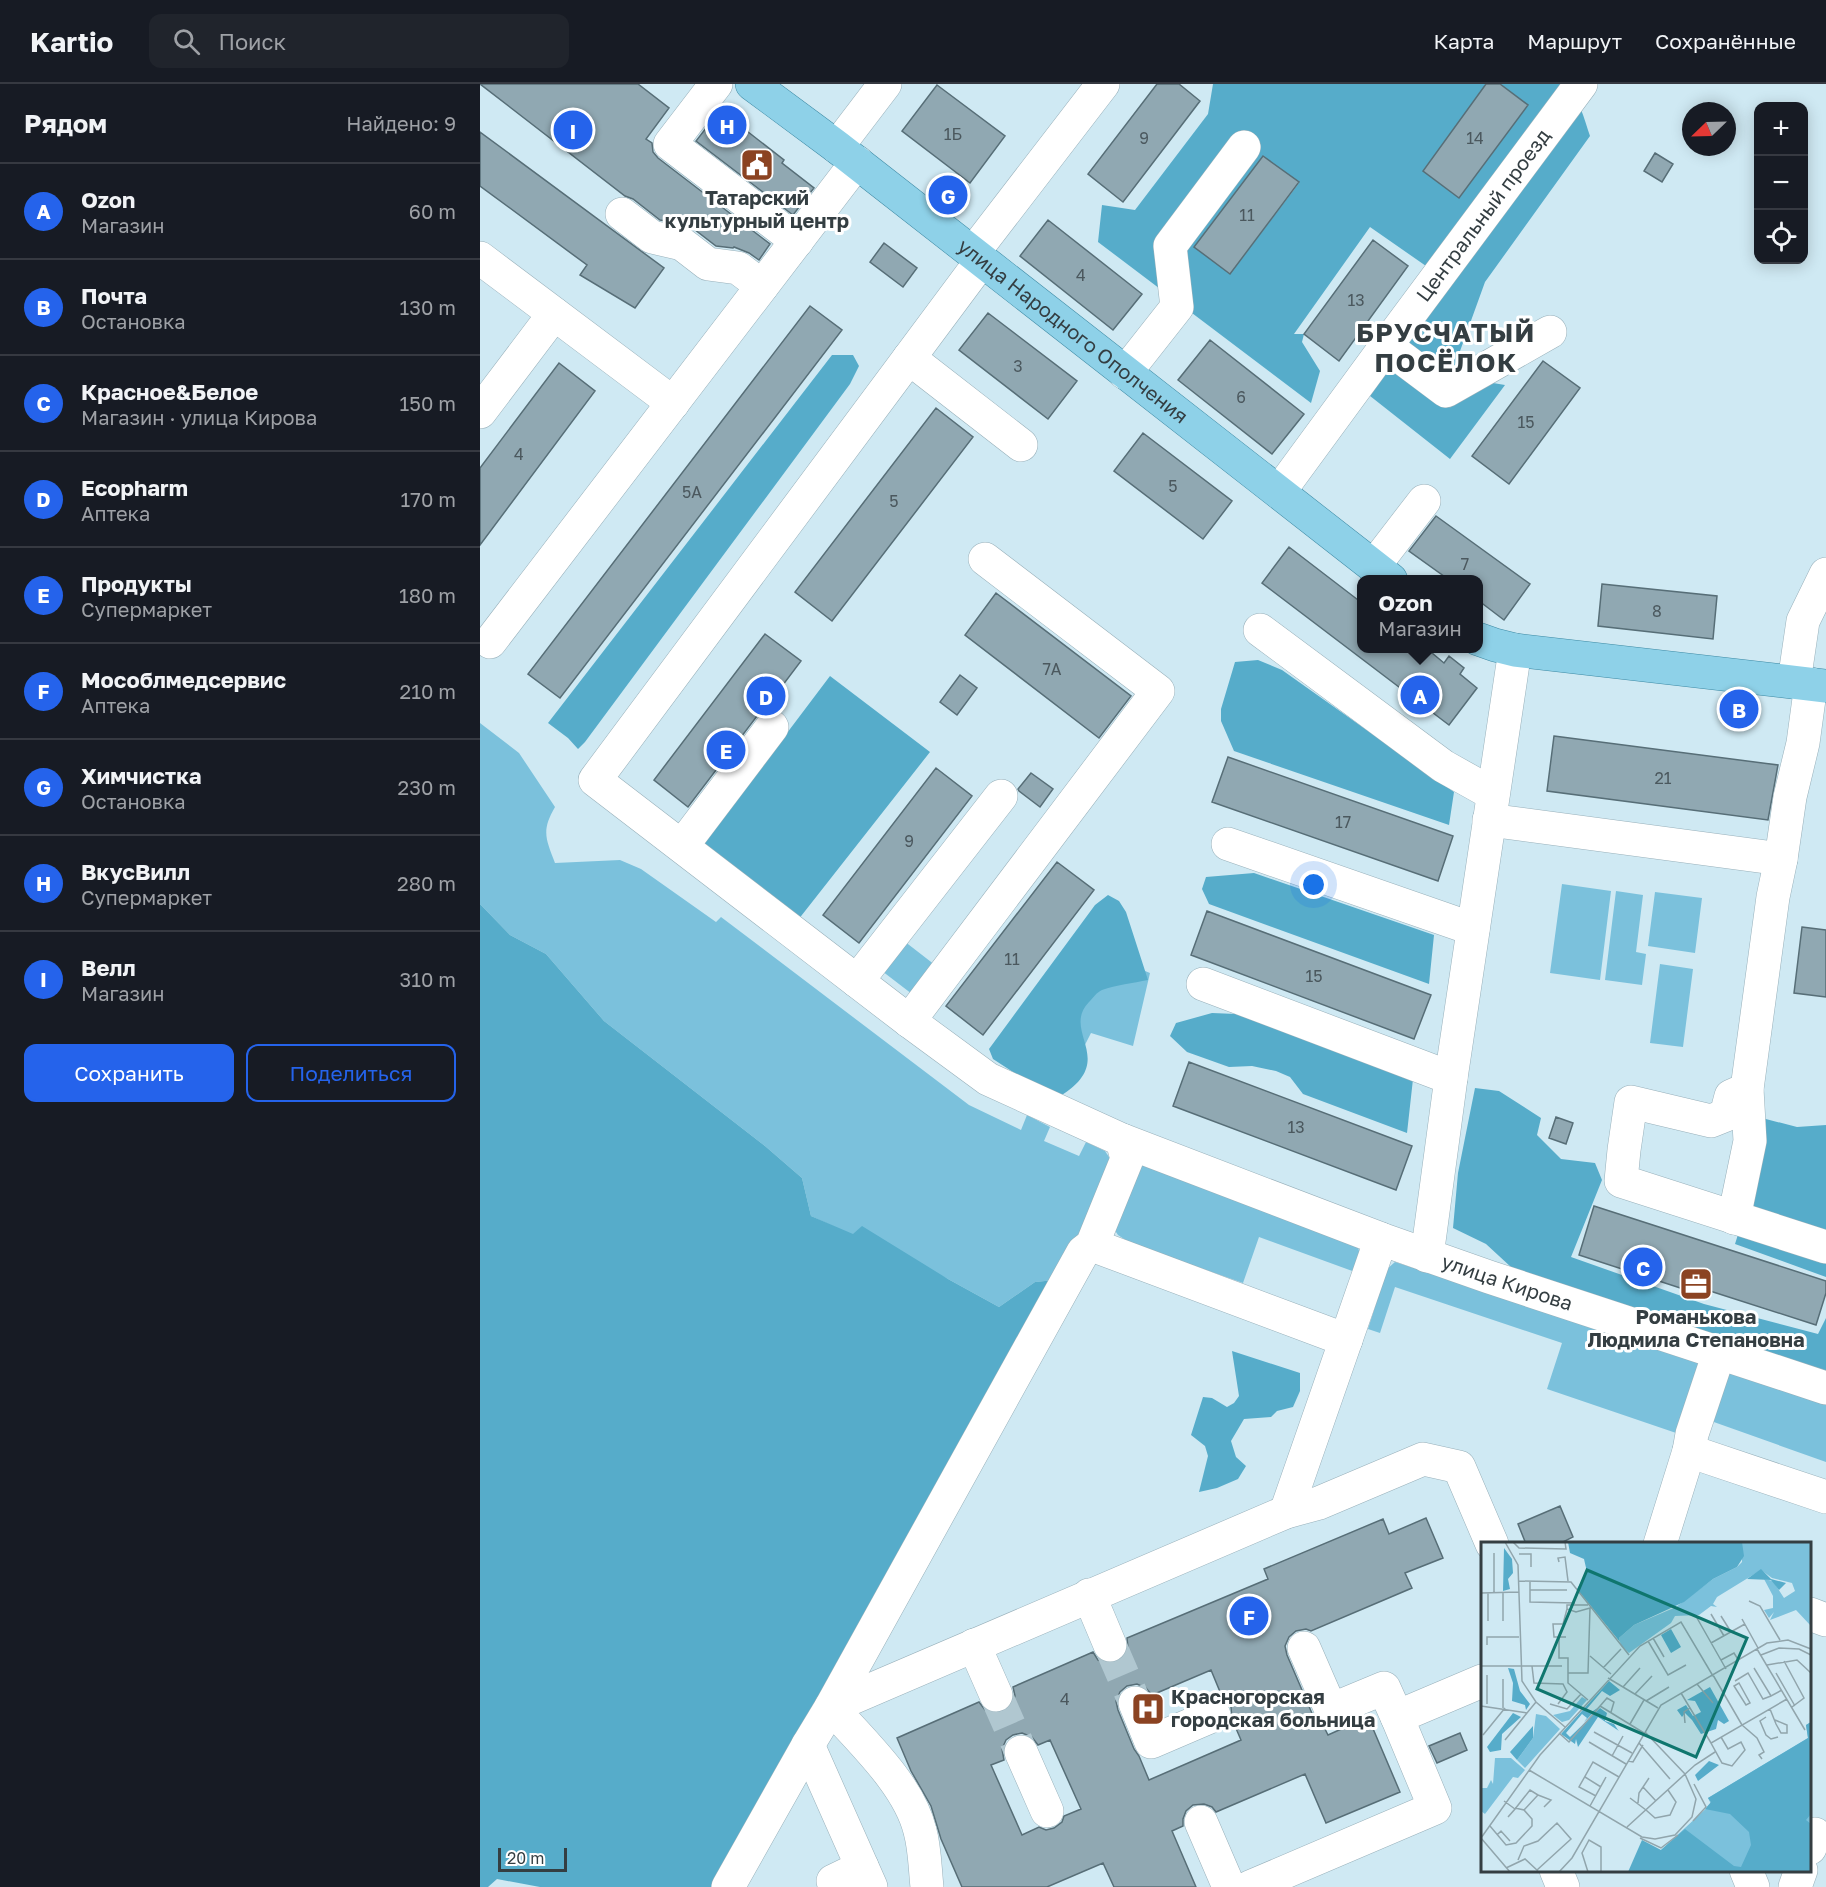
<!DOCTYPE html>
<html lang="ru">
<meta charset="utf-8">
<style>
body{margin:0;font-family:"Golos Text",sans-serif;background:#20242c;color:#f1f3f6}
.controls{position:absolute;right:18px;top:18px;display:grid;overflow:hidden;border-radius:12px;box-shadow:0 3px 15px #0003}
.controls button{width:54px;height:54px;display:grid;place-items:center;padding:0;border:0;border-bottom:2px solid #363941;background:#171b24;color:#f1f3f6;font:30px sans-serif}
.compass{position:absolute;left:1202px;top:18px;width:54px;height:54px;border-radius:50%;background:#171b24;box-shadow:0 3px 15px #0003;rotate:247deg}
.scale{position:absolute;left:18px;bottom:15px;width:69px;box-sizing:border-box;padding-left:6px;border:3px solid #343e42;border-top:0;font-size:16px;line-height:21px;white-space:nowrap;color:#343e42;-webkit-text-stroke:4px #fff;paint-order:stroke}
.you{position:absolute;left:834px;top:801px;width:21px;height:21px;margin:-15px;border:4px solid #fff;border-radius:50%;background:#1a73e8;box-shadow:0 0 0 9px #1a73e833}
.badge{display:grid;place-items:center;width:39px;height:39px;border-radius:50%;background:#2563eb;color:#fff;font-size:20px;font-weight:700}
.pin{position:absolute;translate:-50% -50%;border:3px solid #fff;box-shadow:0 2px 6px #0006}
.popup{position:absolute;left:877px;top:491px;width:126px;height:78px;box-sizing:border-box;display:grid;place-content:center;border-radius:12px;background:#171b24;filter:drop-shadow(0 2px 4px #0005);font-size:20px;white-space:nowrap;color:#9ea1a6}
.popup b{font-size:22px;color:#f1f3f6}
.popup::after{content:'';position:absolute;left:50%;top:100%;margin-left:-12px;border:12px solid transparent;border-top-color:#171b24}
.list{margin:0;padding:0;list-style:none}
h2{display:flex;justify-content:space-between;align-items:center;height:78px;margin:0;padding:0 24px;font-size:26px}
h2 small{font-size:20px;font-weight:400;color:#9ea1a6}
.list li{display:grid;grid-template-columns:39px 1fr auto;gap:18px;align-items:center;box-sizing:border-box;height:96px;padding:0 24px;border-top:2px solid #363941}
.list b{display:block;font-size:22px;white-space:nowrap}
.list p{margin:0;font-size:20px;white-space:nowrap;color:#9ea1a6}
.list em{font-size:20px;font-style:normal;color:#9ea1a6}
.actions{display:flex;gap:12px;padding:18px 24px}
.actions a{flex:1;padding:14px 0;border:2px solid #2563eb;border-radius:12px;text-align:center;font-size:21px;color:#2563eb}
.actions .main{background:#2563eb;color:#fff}
.icon{flex:none;width:33px;height:33px;fill:none;stroke:currentColor;stroke-width:2;stroke-linecap:round;stroke-linejoin:round}
.map{position:relative;flex:none;width:1346px;height:1803px;overflow:hidden}
header{display:flex;align-items:center;gap:36px;box-sizing:border-box;height:84px;padding:0 30px;background:#171b24;border-bottom:2px solid #363941}
header strong{font-size:28px}
nav{display:flex;gap:33px;margin-inline-start:auto;font-size:21px}
.search{width:420px;height:54px;background:#20242c;display:flex;align-items:center;gap:15px;box-sizing:border-box;padding:0 21px;border-radius:12px;color:#9ea1a6;font-size:22px}
main{display:flex}
aside{flex:1;background:#171b24}
.map>svg:first-child{display:block}
</style>
<header>
<strong>Kartio</strong>
<div class="search"><svg class="icon" aria-label="search" viewBox="0 0 24 24"><circle cx="10" cy="10" r="6"/><path d="M15 15l6 6"/></svg>Поиск</div>
<nav><a>Карта</a><a>Маршрут</a><a>Сохранённые</a></nav>
</header>
<main>
<aside>
<h2>Рядом<small>Найдено: 9</small></h2>
<ul class="list">
<li><span class="badge">A</span><div><b>Ozon</b><p>Магазин</p></div><em>60 m</em></li>
<li><span class="badge">B</span><div><b>Почта</b><p>Остановка</p></div><em>130 m</em></li>
<li><span class="badge">C</span><div><b>Красное&amp;Белое</b><p>Магазин · улица Кирова</p></div><em>150 m</em></li>
<li><span class="badge">D</span><div><b>Ecopharm</b><p>Аптека</p></div><em>170 m</em></li>
<li><span class="badge">E</span><div><b>Продукты</b><p>Супермаркет</p></div><em>180 m</em></li>
<li><span class="badge">F</span><div><b>Мособлмедсервис</b><p>Аптека</p></div><em>210 m</em></li>
<li><span class="badge">G</span><div><b>Химчистка</b><p>Остановка</p></div><em>230 m</em></li>
<li><span class="badge">H</span><div><b>ВкусВилл</b><p>Супермаркет</p></div><em>280 m</em></li>
<li><span class="badge">I</span><div><b>Велл</b><p>Магазин</p></div><em>310 m</em></li>
</ul>
<div class="actions"><a class="main">Сохранить</a><a>Поделиться</a></div>
</aside>
<div class="map">
<svg width="1346" height="1803" viewBox="0 0 1346 1803">
<rect width="100%" height="100%" fill="#cfe9f3"/>
<path fill="#7bc1dc" d="M0 639 39 669 75 723C61 747 66 755 75 779L140 776 161 785 236 838 241 833 489 1021 541 1046 547 1031 570 1043 564 1057 599 1072 606 1058 625 1067 633 1079 611 1134 575 1196 555 1198 519 1223 468 1195 331 1132 322 1094 285 1062 124 937 66 870 30 851 0 820Z
M1082 800 1131 807 1120 896 1070 889Z
M1136 807 1163 811 1156 868 1166 870 1162 901 1125 896Z
M1175 808 1222 814 1215 869 1168 862Z
M424 857 455 881 432 910 402 887Z
M608 864 670 889 653 962 611 949 584 1002Z
M1180 880 1213 885 1203 963 1170 959Z
M659 1080 878 1163 880 1171 875 1188 779 1153 763 1199 650 1159 638 1151 632 1142Z
M915 1178 1225 1278 1202 1351 1067 1305 1082 1259 915 1203 900 1249 888 1245 907 1185Z
M1243 1285 1346 1317V1378L1231 1337Z"/>
<path fill="#56acca" fill-rule="evenodd" d="M733 0H1006L943 87 979 114 1048 21 1020 0H1086C1099 14 1104 34 1110 52L1005 198 971 292 1025 301 970 375 885 308 969 198 890 143 814 250H824L822 258 840 287 831 319 618 158 622 121 655 126 728 30ZM783 72 819 99 750 190 715 163Z
M352 271H373L379 282 370 300 105 658 98 665 88 654 68 639Z
M778 576 802 586 974 708 969 741 754 667 741 637V625L755 578Z
M350 592 450 668 318 836 221 763Z
M774 789 954 851 949 900 729 820 722 805 726 793Z
M628 811 639 817 646 828 668 896C653 899 636 901 622 906 617 908 613 914 609 918 580 948 640 976 579 1013L567 1010 513 975 509 965 615 821Z
M0 820 30 851 66 870 124 937 285 1062 322 1094 331 1132 373 1150 382 1142 468 1195 519 1223 555 1198 575 1196 234 1803H60L17 1795 8 1803H0Z
M732 929 756 930 933 995 927 1049 823 1010 810 993 796 987 772 982 749 983 707 968 690 952 696 939Z
M995 1004 1019 1007 1061 1034 1057 1051 1081 1075 1115 1079 1122 1096 1091 1173 1224 1220 1338 1250 1346 1234V1296L1044 1195 1006 1160 973 1144 978 1089Z
M1282 1034 1317 1043 1346 1041V1155L1264 1128Z
M1261 1141 1346 1170V1193L1255 1160Z
M752 1267 820 1289V1307L813 1323 797 1327 791 1333 764 1335 751 1357 756 1373 766 1382 758 1395 737 1404 719 1408 728 1372 725 1362 711 1351 723 1313 732 1314 747 1323 754 1319 759 1312Z"/>
<path fill="#90a8b2" stroke="#576e77" stroke-width="1.5" fill-rule="evenodd" d="M0 0H158L189 24 166 55 172 59 173 68 178 74 290 160 279 176 269 169 254 163 253 164 236 162 197 132 192 138 180 136 153 115 145 112Z
M677 0H699L720 17 643 118 608 90Z
M1006 0H1020L1048 21 979 114 943 87Z
M457 1 525 52 490 99 422 47Z
M240 26 304 76 302 79 334 104 313 131 216 57Z
M0 48 184 184 155 224 100 191 107 181 0 102Z
M1175 69 1193 80 1182 98 1164 87Z
M783 72 819 98 750 190 714 163Z
M568 136 662 210 633 246 540 172Z
M893 156 928 182 859 277 824 250Z
M404 159 437 184 423 203 390 178Z
M330 222 362 246 80 614 48 590Z
M508 229 597 297 568 335 479 266Z
M730 256 824 330 792 370 698 296Z
M1063 277 1100 304 1029 400 992 372Z
M79 279 115 307 0 461V384Z
M456 324 493 353 352 537 315 508Z
M663 349 752 417 723 455 634 387Z
M956 432 1050 500 1024 536 999 517V495H968L929 467Z
M809 463 882 519V564H946L964 579 969 572 984 584 980 590 997 604 969 641 782 499Z
M1122 500 1237 512 1233 555 1118 542Z
M516 509 651 612 619 654 485 551Z
M285 550 321 577 284 626 277 632 208 723 174 696Z
M480 591 497 604 477 631 460 618Z
M1074 652 1298 681 1288 736 1067 707Z
M748 673 973 752 958 797 732 718Z
M456 684 492 712 379 859 343 831Z
M551 689 573 705 560 723 539 707 538 705Z
M577 778 614 806 503 951 466 922Z
M727 827 951 911 934 955 711 871Z
M1322 843 1346 846V913L1314 909Z
M709 978 932 1062 916 1106 693 1022Z
M1076 1033 1093 1039 1086 1060 1069 1054Z
M1114 1122 1346 1197V1209L1336 1241 1230 1207 1228 1213 1099 1171Z
M1080 1422 1093 1453 1079 1460H1046L1038 1440Z
M946 1434 963 1474 925 1489 932 1504 831 1547 826 1545 816 1547 809 1553 805 1562 807 1571 834 1634 839 1641 844 1643 848 1651 888 1633 920 1708 846 1739 825 1690 736 1728 732 1723 724 1720 713 1721 706 1727 703 1735V1742L692 1747 716 1803H634L623 1779 567 1803H482L461 1755 451 1722 431 1687 417 1654 499 1618 505 1626 515 1630 523 1628 531 1622 535 1612 533 1603 613 1568 618 1576 627 1579 638 1578 645 1573 648 1564 647 1554 788 1495 784 1485 903 1435 909 1450ZM731 1586 743 1615 751 1623 752 1635 761 1656 669 1696 659 1672 654 1665 638 1626 636 1617 640 1608 647 1602 657 1600 666 1604 672 1611ZM542 1649 552 1653 558 1661 570 1656 601 1725 584 1732 582 1738 574 1744 566 1746 559 1743 542 1751 511 1681 524 1676 522 1665 526 1656 533 1651Z
M980 1649 987 1666 957 1679 949 1662Z"/>
<g fill="none" stroke-linecap="round" stroke-linejoin="round">
<path stroke="#b0c7d0" stroke-width="33" stroke-dasharray="33 16" stroke-linecap="butt" d="M630 1561 655 1619
M516 1611 541 1668"/>
<g stroke="#98b0ba" stroke-width="34">
<g id="minor">
<path d="M236 0 190 60 317 157"/>
<path d="M357 63 405 0"/>
<path d="M142 130 172 153 202 160 228 180 258 184 282 202"/>
<path d="M493 169 623 0"/>
<path d="M0 174 193 319"/>
<path id="s1" d="M502 176 115 696 429 937 508 995 642 1056 901 1155 1009 1193 1346 1304"/>
<path d="M906 262 966 307 1070 248"/>
<path d="M429 274 541 361"/>
<path d="M645 289 697 223 690 162 764 63"/>
<path d="M0 328 74 230"/>
<path id="s2" d="M799 408 906 262 1101 0"/>
<path d="M894 482 944 417"/>
<path d="M780 546 963 682 1013 710"/>
<path d="M10 558 377 78"/>
<path d="M1314 598 1323 537 1346 490"/>
<path d="M1009 736 1301 775"/>
<path d="M748 760 993 845"/>
<path d="M202 762 292 643"/>
<path d="M377 897 521 712"/>
<path d="M723 900 971 994"/>
<path d="M429 937 678 607 505 475"/>
<path d="M1267 1005 1251 1012 1246 1031 1231 1037 1151 1018 1144 1066 1141 1097 1346 1163"/>
<path d="M1254 1134 1270 1057 1267 1005 1293 813 1301 775 1310 713 1323 659 1331 600"/>
<path d="M612 1161 866 1256"/>
<path d="M947 1172 971 994 1035 566"/>
<path d="M1209 1367 1346 1413"/>
<path d="M806 1428 901 1155"/>
<path d="M1180 1460 1209 1367 1212 1350 1239 1269"/>
<path d="M609 1511 630 1561"/>
<path d="M1330 1530 1346 1536"/>
<path d="M494 1561 516 1611"/>
<path d="M824 1564 851 1626 904 1604 917 1633"/>
<path d="M655 1619 671 1658 734 1631"/>
<path d="M328 1661 391 1803"/>
<path d="M541 1668 567 1727"/>
<path d="M721 1738 749 1803"/>
<path d="M1330 1764 1335 1750"/>
<path d="M1076 1786 1083 1803"/>
<path d="M1266 1786 1273 1803"/>
<path d="M248 1803 328 1661 351 1623 603 1168 612 1161 647 1075 642 1056"/>
<path d="M355 1803 353 1797 382 1783"/>
<path d="M447 1803C445 1785 445 1765 440 1747 429 1701 382 1658 351 1623L806 1428 839 1419 943 1375 979 1383 1012 1460"/>
<path d="M770 1803 955 1724 917 1633 1002 1597"/>
<path d="M1315 1803 1321 1786"/>
</g>
</g>
<g stroke="#3e8aa4" stroke-width="34">
<g id="major">
<path id="s3" d="M272 0 357 63 911 496"/>
<path d="M998 555 1015 561 1035 566 1346 602"/>
</g>
</g>
<use href="#minor" stroke="#fff" stroke-width="33"/>
<use href="#major" stroke="#8ed1e8" stroke-width="33"/>
</g>
<defs>
<g id="civic-square" transform="scale(1.725)"><rect x="-9" y="-9" width="18" height="18" rx="4" fill="#8b4322" stroke="#fff"/><path d="M-.6-6.5H3V-4.5H.6V-3L4-1V1h2V6H-6V1h2V-1L-.6-3ZM-1.2 2.5V6h2.4V2.5Z" fill="#fff"/></g>
<g id="office-square" transform="scale(1.725)"><rect x="-9" y="-9" width="18" height="18" rx="4" fill="#8b4322" stroke="#fff"/><path d="M-6-3h4V-5.5h4V-3h4V5H-6ZM-1-4.5V-3h2v-1.5ZM-6 0V1H6V0Z" fill="#fff"/></g>
<g id="hospital-square" transform="scale(1.725)"><rect x="-9" y="-9" width="18" height="18" rx="4" fill="#8b4322" stroke="#fff"/><path d="M-5-5h3v3.5h4V-5h3V5h-3V1.5h-4V5h-3Z" fill="#fff"/></g>
</defs>
<g fill-rule="evenodd">
<use href="#civic-square" x="277" y="81"/>
<use href="#office-square" x="1216" y="1200"/>
<use href="#hospital-square" x="668" y="1625"/>
</g>
<g text-anchor="middle" stroke-width="6" stroke-linejoin="round" paint-order="stroke">
<g font-size="16" fill="#4b585e">
<text x="473" y="56">1Б</text>
<text x="664" y="60">9</text>
<text x="995" y="60">14</text>
<text x="767" y="137">11</text>
<text x="601" y="197">4</text>
<text x="876" y="222">13</text>
<text x="538" y="288">3</text>
<text x="761" y="319">6</text>
<text x="1046" y="344">15</text>
<text x="39" y="376">4</text>
<text x="693" y="408">5</text>
<text x="212" y="414">5А</text>
<text x="414" y="423">5</text>
<text x="985" y="486">7</text>
<text x="1177" y="533">8</text>
<text x="572" y="591">7А</text>
<text x="1183" y="700">21</text>
<text x="863" y="744">17</text>
<text x="429" y="763">9</text>
<text x="532" y="881">11</text>
<text x="834" y="898">15</text>
<text x="816" y="1049">13</text>
<text x="585" y="1621">4</text>
</g>
<g font-size="20" font-weight="bold" fill="#343e42" stroke="#fff">
<text x="277" y="121">Татарский<tspan x="277" dy="23">культурный центр</tspan></text>
<text x="1216" y="1240">Романькова<tspan x="1216" dy="23">Людмила Степановна</tspan></text>
<text x="691" y="1620" text-anchor="start">Красногорская<tspan x="691" dy="23">городская больница</tspan></text>
</g>
<g font-size="20" fill="#343e42" stroke="#fff">
<text dy="7" stroke="none"><textPath href="#s2" startOffset="344">Центральный проезд</textPath></text>
<text dy="7" stroke="none"><textPath href="#s3" startOffset="405">улица Народного Ополчения</textPath></text>
<text dy="7" stroke="none"><textPath href="#s1" startOffset="1700">улица Кирова</textPath></text>
</g>
<g font-size="26" font-weight="bold" letter-spacing="1.5" fill="#343e42" stroke="#fff">
<text x="966" y="258">БРУСЧАТЫЙ<tspan x="966" dy="30">ПОСЁЛОК</tspan></text>
</g>
</g>
<g transform="translate(1001 1458)">
<rect width="330" height="330" fill="#cfe9f3"/>
<path d="M261 0H330V84L315 68 289 78 293 70 288 76 283 68 292 66V54L283 37 292 39 303 56 314 49 311 41 291 36 280 28 236 55 232 62 236 65 230 64 218 73 194 74 190 81 148 111 140 104 138 96 153 83 195 65 232 37 256 25 261 20ZM101 155 106 158 88 178 81 180 72 173 89 169ZM55 172 65 174 79 187 44 226 36 218 52 196ZM330 180V330H172L180 308 230 262 227 256 327 196 325 183ZM14 216H30L44 228 37 236 32 235 4 272 0 269V246H6L10 238 12 242Z" fill="#7bc1dc"/>
<path d="M87 0H261L263 14 256 25 232 37 203 60 153 83 138 96 139 100 96 47 106 30 103 17 89 11ZM23 6 31 17 32 31 27 37 29 47 22 49ZM280 27 290 37 305 41 298 48 290 38 266 37ZM190 87 200 105 190 111 180 93ZM27 126 33 127 39 149 49 162 45 168 44 163 31 159 32 141ZM128 139 139 148 129 154 121 149 105 168 109 171 118 165 103 180 106 176 101 172 85 191 89 195 119 166 126 171 124 179 133 182 137 188 138 189 117 175 97 205 95 197 94 202 80 192ZM229 145 248 179 243 182 237 178 235 187 220 192 211 178 204 171 201 175 196 168 205 163 212 174 220 170 214 159 206 158ZM32 171 40 175 21 192 20 208 9 210 6 205ZM330 180V272L325 278 330 282V330H147L161 298 180 308 204 287 253 324 260 325 270 303 268 290 249 272 224 267 230 260 227 256 327 196 325 183ZM52 184V196L36 218 29 210ZM228 219 238 223 217 239 214 233Z" fill="#56acca"/>
<path fill="none" stroke="#91a5ac" stroke-width="1.5" d="M24 0 37 23 41 139 55 160 84 185M32 0 38 6 85 7 84 0M13 11V51M38 12H50V25M78 20 77 16 84 15 87 39M38 39 90 40 148 113M49 39V60L94 61M49 48H86M22 50V79M0 51 38 50M7 51V79M268 59 279 64 299 98M230 72 243 94M240 74 250 90M216 76 245 127M261 77 277 106M78 95V116H87V131H107L109 66 95 70 86 67V63H107M85 95H73L72 82H82L86 67M172 96 183 115M167 99 187 133 205 123M230 101 264 82M6 103V95H38M276 107 324 188M280 113 298 106 318 107 330 113M109 114 130 132M240 118 253 111 258 119M303 119 323 156 311 165M286 123 316 118 330 131M0 124H81M51 124 53 141 82 142 86 150 77 162M122 126 140 107M273 126 290 154 301 148M87 131V141L107 158M295 131 314 164M6 133V162M232 133 261 183M127 136 177 166M254 139 267 131 282 157 290 154M258 141 269 161 265 163 253 144ZM216 142 232 161M142 145 159 126M200 151 230 201M154 152 171 134M165 159 188 145M69 162 86 167 100 152M0 164 46 171 55 160M119 164 163 191M22 166V137M289 167 295 182 300 191H306V183L294 178M285 175 279 179 285 193 290 197 297 195M204 181 203 170 209 166M149 182 163 158M261 183 276 196 283 210 278 213 281 217M113 190 151 211M164 190 204 232M78 191 88 200 126 156 133 160 130 170M2 193 24 166M240 195 247 207 260 200 264 208 251 224 241 221 230 201 306 157M24 198 46 171M108 200 145 222M158 201 189 237M131 214 142 194M147 219 152 220 162 203M48 228 161 295 174 297 194 293 211 275 215 257 204 232M104 235 120 245M162 245 175 259M57 253 70 258 63 265M115 254 98 245 112 220 138 235M149 256 165 268M23 259 34 267 27 275M157 261 158 251 168 236M109 264 125 235M34 267 49 248 57 253 43 268M165 268 174 276 189 273 195 260 187 248M212 279 225 265 213 242M9 284 25 303 35 301 51 284V277L43 268 34 266M146 285 214 223 234 210M16 293 20 289 29 299M0 296 59 213 159 104 200 80 232 134M0 296 29 330M159 296 180 306 197 293M37 318 43 304 57 299 76 281 90 297 56 328M25 326 44 317 57 329M78 330 91 316 180 163 286 101 307 98 330 107M107 330 101 311 108 298 120 305V330"/>
<path fill="#0f766e" fill-opacity="0.15" stroke="#0f766e" stroke-width="3" d="M106 28 266 96 215 215 56 147Z"/>
<rect width="330" height="330" fill="none" stroke="#343e42" stroke-width="3"/>
</g>
</svg>
<div class="controls">
<button>+</button>
<button>−</button>
<button><svg class="icon" aria-label="locate" viewBox="0 0 24 24"><circle cx="12" cy="12" r="6"/><path d="M12 2v4M12 18v4M2 12h4M18 12h4"/></svg></button>
</div>
<svg class="compass" viewBox="-18 -18 36 36"><path d="M0-13l5 13h-10z" fill="#e53935"/><path d="M0 13l5-13h-10z" fill="#9ea1a6"/></svg>
<div class="scale">20 m</div>
<div class="you"></div>
<div class="pin badge" style="left:940px;top:611px">A</div>
<div class="popup"><b>Ozon</b>Магазин</div>
<div class="pin badge" style="left:1259px;top:625px">B</div>
<div class="pin badge" style="left:1163px;top:1183px">C</div>
<div class="pin badge" style="left:286px;top:612px">D</div>
<div class="pin badge" style="left:246px;top:666px">E</div>
<div class="pin badge" style="left:769px;top:1532px">F</div>
<div class="pin badge" style="left:468px;top:111px">G</div>
<div class="pin badge" style="left:247px;top:41px">H</div>
<div class="pin badge" style="left:93px;top:46px">I</div>
</div>
</main>
